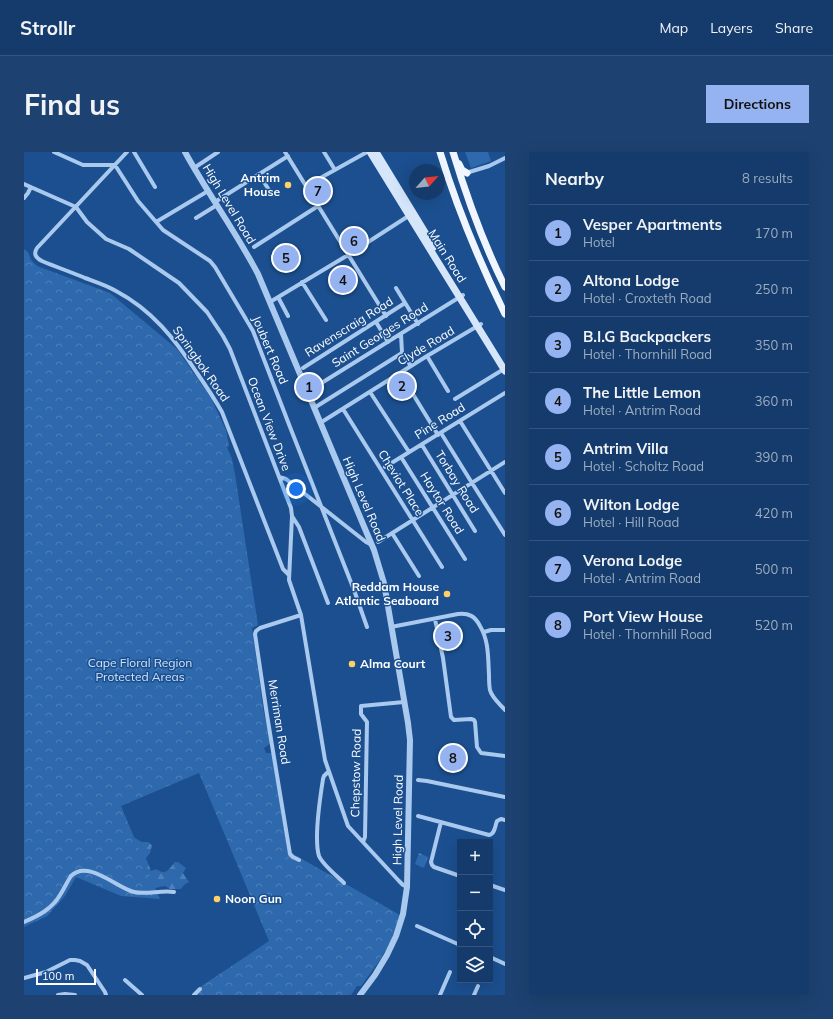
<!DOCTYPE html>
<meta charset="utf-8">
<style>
body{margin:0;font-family:Mulish,sans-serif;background:#1d4271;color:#f1f3f6}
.controls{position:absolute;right:12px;bottom:12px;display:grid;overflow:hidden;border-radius:0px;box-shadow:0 4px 16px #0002}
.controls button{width:36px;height:36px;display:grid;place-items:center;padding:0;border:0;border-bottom:1px solid #33557e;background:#143b6b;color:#f1f3f6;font:20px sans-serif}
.compass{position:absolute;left:385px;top:12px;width:36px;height:36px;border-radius:50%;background:#143b6b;box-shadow:0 4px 16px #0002;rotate:63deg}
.scale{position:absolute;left:12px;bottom:10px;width:60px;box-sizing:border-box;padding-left:4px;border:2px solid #fff;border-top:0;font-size:11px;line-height:14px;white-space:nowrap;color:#fff;-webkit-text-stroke:3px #1b4f8f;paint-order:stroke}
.you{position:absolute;left:272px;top:337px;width:14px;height:14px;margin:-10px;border:3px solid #fff;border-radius:50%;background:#1a73e8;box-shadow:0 0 0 6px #1a73e833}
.badge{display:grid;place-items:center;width:26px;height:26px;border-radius:50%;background:#95b2f1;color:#111;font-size:13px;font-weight:700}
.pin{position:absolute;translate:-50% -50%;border:2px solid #fff;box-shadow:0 1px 4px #0006}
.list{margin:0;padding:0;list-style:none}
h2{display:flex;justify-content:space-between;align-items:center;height:52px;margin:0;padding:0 16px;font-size:17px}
h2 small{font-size:13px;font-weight:400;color:#9dadc1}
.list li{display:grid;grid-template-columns:26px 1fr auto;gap:12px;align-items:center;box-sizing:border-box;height:56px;padding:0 16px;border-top:1px solid #33557e}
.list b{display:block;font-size:15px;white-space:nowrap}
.list p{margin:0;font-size:13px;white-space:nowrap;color:#9dadc1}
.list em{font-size:13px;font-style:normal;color:#9dadc1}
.icon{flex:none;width:22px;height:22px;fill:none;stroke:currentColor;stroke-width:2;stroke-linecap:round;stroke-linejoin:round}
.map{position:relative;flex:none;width:481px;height:843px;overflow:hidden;border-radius:0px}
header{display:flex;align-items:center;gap:24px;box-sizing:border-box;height:56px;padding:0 20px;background:#143b6b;border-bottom:1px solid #33557e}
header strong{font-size:19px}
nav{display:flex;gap:22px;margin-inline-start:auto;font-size:14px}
.intro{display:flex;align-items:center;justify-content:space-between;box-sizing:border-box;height:96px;padding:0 24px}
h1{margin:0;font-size:28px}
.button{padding:10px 18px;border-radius:0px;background:#95b2f1;color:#111;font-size:14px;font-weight:700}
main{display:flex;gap:24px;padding:0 24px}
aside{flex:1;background:#143b6b;border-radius:0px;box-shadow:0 4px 16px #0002}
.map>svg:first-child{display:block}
</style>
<header>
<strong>Strollr</strong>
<nav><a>Map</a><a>Layers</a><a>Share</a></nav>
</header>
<div class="intro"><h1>Find us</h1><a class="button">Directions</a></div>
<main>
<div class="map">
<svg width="481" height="843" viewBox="0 0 481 843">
<defs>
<pattern id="forest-firs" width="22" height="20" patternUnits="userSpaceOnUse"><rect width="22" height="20" fill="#2e69ad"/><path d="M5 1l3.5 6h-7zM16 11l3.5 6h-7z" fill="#4d80b9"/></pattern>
<pattern id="cemetery-stones" width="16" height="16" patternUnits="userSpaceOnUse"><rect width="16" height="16" fill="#2e69ad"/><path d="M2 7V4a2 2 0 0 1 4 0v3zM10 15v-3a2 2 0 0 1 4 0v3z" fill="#4d80b9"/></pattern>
<pattern id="park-crowns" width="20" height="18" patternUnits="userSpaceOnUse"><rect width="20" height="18" fill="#2e69ad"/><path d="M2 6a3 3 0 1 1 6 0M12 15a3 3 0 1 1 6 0" fill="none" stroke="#4d80b9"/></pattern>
</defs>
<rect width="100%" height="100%" fill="#1b4f8f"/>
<path fill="url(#forest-firs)" d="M109 685 118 690H124L128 693 126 701 122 706 127 719 132 717C134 718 136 719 138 720 144 721 148 713 151 710H154L162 716 159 721 165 730 160 733 157 737H146L141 734 131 736Z"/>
<path fill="url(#cemetery-stones)" d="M395 701 404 705 400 716 391 712Z"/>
<path fill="url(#park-crowns)" d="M0 97 4 100 7 108 13 114 86 141 153 197 187 246 192 257 202 278 205 294 203 295 208 307 211 322 234 473 228 476 240 562 247 591 240 596 242 601H248L264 702 271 703 376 763 367 788 356 808 337 834H333L327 843H169L173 837 245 789 175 621 97 654 136 747 97 744 52 725 41 744 23 764 0 775Z"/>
<path fill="#2e69ad" d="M441 0H464L467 9 447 16Z"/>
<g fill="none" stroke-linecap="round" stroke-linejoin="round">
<path stroke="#a9c9ee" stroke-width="4" d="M30 0 59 13H91L114 49 139 78 186 109 191 115 229 179 266 275 330 438 343 475
M103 0 13 96C9 102 12 106 18 109 32 115 47 120 61 126 72 130 82 133 92 139 128 158 151 187 173 221 182 234 190 246 198 260L259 417 264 422
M110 0 131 35
M261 0 362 164
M300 0 311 18
M170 16 194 0
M442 21 465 14 481 6
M235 22 248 43
M0 32 52 55 63 70 82 87 105 97 155 131 183 160 199 184 206 197 267 356 268 364 265 428 277 463 301 608 324 674 375 729 379 733 383 735
M282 34 343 0
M0 46 4 41 7 35
M191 50 264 4
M172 66 193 53
M132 70 184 39
M230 95 294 54
M278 130 302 168
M372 136 394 172
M254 145 264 164
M246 150 324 103 386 63
M352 170 364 190
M377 182 378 201 387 214
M403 204 424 239
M279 216 381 151
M376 221 414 283
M283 240 439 143
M346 240 385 300
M431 247 480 217
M290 256 378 201
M319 257 418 415
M436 269 481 341
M296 271 403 204 457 172
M417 281 448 331 481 383
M398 293 451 379
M377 305 441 407
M361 315 481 241
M255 325 262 327 342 390 348 393
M268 364 275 375 304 451
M368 381 395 424
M354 390 481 310
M411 467 419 506 427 565 430 568 447 567 450 568 451 570 453 595 457 601 481 604
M367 475 434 462C445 461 451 464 456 474 465 489 464 506 465 523 465 527 465 533 466 538 468 546 476 552 481 558
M460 480 467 478H481
M304 620 300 624 299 627C296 646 293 665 293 685 293 691 293 698 295 704 299 713 313 724 320 731
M394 628 403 629 481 645
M394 664 465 683C471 682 471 674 473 669L477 667 481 668
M417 670 407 710 408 713 410 715 436 724
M339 690 341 685 343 570 337 562V554L380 550
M275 708 269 705 266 702 243 563 231 482 232 479 236 476 277 463
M466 733 481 738
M0 770C14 764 28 757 36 743 40 737 43 730 47 724 64 707 93 736 110 740 122 743 137 738 150 740
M393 774 436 793
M466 805 481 812
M0 826 22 820 46 808H51L56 809 63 813 81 840 82 843
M101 828 118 843
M34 843 41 842 51 843
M170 843 176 837
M416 843 426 820
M450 843 454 834"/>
<path stroke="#a9c9ee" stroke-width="6" d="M161 0C184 42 212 80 234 122L344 384 350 398 360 431 384 571 386 588 383 735 379 762 372 784 363 803 351 823 336 843"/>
<path stroke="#d6e6fa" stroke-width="7" d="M346 0 481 219
M352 0 410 95"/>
<path stroke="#f0f6ff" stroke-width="7" d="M416 0C433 56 455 109 481 162
M429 0C443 46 459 91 481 135
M435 12 438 18 443 21"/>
</g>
<g fill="#ffd166" stroke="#1b4f8f" stroke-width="1.5">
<circle cx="264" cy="33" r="4"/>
<circle cx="423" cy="442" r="4"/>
<circle cx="328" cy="512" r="4"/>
<circle cx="193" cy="747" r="4"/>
</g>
<g text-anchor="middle" stroke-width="3" stroke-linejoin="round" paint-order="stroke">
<g font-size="12" font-weight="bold" fill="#fff" stroke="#1b4f8f" text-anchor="end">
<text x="256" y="30">Antrim<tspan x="256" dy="14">House</tspan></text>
<text x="415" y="439">Reddam House<tspan x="415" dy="14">Atlantic Seaboard</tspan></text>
<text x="336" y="516" text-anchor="start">Alma Court</text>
<text x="201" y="751" text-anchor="start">Noon Gun</text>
</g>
<g font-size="12" fill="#fff" stroke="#1b4f8f">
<text transform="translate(205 52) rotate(59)" y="4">High Level Road</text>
<text transform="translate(423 104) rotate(58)" y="4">Main Road</text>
<text transform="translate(325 175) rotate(-32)" y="4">Ravenscraig Road</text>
<text transform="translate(356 183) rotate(-32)" y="4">Saint Georges Road</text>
<text transform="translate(402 194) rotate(-31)" y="4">Clyde Road</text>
<text transform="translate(246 198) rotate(67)" y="4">Joubert Road</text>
<text transform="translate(177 212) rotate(55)" y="4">Springbok Road</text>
<text transform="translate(416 269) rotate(-32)" y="4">Pine Road</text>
<text transform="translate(245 272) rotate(69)" y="4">Ocean View Drive</text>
<text transform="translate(433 330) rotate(58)" y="4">Torbay Road</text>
<text transform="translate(377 331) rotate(58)" y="4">Cheviot Place</text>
<text transform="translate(340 347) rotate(67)" y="4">High Level Road</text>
<text transform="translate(418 351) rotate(58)" y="4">Haytor Road</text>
<text transform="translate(255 570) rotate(81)" y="4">Merriman Road</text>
<text transform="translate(332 621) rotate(-89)" y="4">Chepstow Road</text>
<text transform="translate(374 668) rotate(-89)" y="4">High Level Road</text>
</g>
<g font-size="12" fill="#cfe3fa" stroke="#1b4f8f">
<text x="116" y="515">Cape Floral Region<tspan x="116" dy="14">Protected Areas</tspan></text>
</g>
</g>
</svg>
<div class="controls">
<button>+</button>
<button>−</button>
<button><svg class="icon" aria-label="locate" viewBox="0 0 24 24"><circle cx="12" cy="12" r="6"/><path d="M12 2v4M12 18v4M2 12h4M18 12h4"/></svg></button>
<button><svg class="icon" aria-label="layers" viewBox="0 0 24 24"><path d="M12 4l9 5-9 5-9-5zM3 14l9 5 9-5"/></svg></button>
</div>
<svg class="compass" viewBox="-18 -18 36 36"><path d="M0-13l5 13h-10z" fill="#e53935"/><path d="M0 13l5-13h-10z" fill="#9dadc1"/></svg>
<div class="scale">100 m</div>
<div class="you"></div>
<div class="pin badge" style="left:285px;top:235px">1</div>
<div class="pin badge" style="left:378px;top:234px">2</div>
<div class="pin badge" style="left:424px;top:484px">3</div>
<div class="pin badge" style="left:319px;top:128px">4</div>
<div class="pin badge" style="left:262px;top:106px">5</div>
<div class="pin badge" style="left:330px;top:89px">6</div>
<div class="pin badge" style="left:294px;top:39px">7</div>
<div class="pin badge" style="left:429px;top:606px">8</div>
</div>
<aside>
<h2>Nearby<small>8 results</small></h2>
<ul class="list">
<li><span class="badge">1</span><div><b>Vesper Apartments</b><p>Hotel</p></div><em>170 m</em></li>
<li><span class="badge">2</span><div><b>Altona Lodge</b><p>Hotel · Croxteth Road</p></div><em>250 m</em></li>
<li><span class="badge">3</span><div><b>B.I.G Backpackers</b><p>Hotel · Thornhill Road</p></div><em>350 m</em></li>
<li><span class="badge">4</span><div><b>The Little Lemon</b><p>Hotel · Antrim Road</p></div><em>360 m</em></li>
<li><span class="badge">5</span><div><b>Antrim Villa</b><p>Hotel · Scholtz Road</p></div><em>390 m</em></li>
<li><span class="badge">6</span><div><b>Wilton Lodge</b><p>Hotel · Hill Road</p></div><em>420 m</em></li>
<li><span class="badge">7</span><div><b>Verona Lodge</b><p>Hotel · Antrim Road</p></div><em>500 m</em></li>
<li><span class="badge">8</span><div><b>Port View House</b><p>Hotel · Thornhill Road</p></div><em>520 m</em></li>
</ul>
</aside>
</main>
